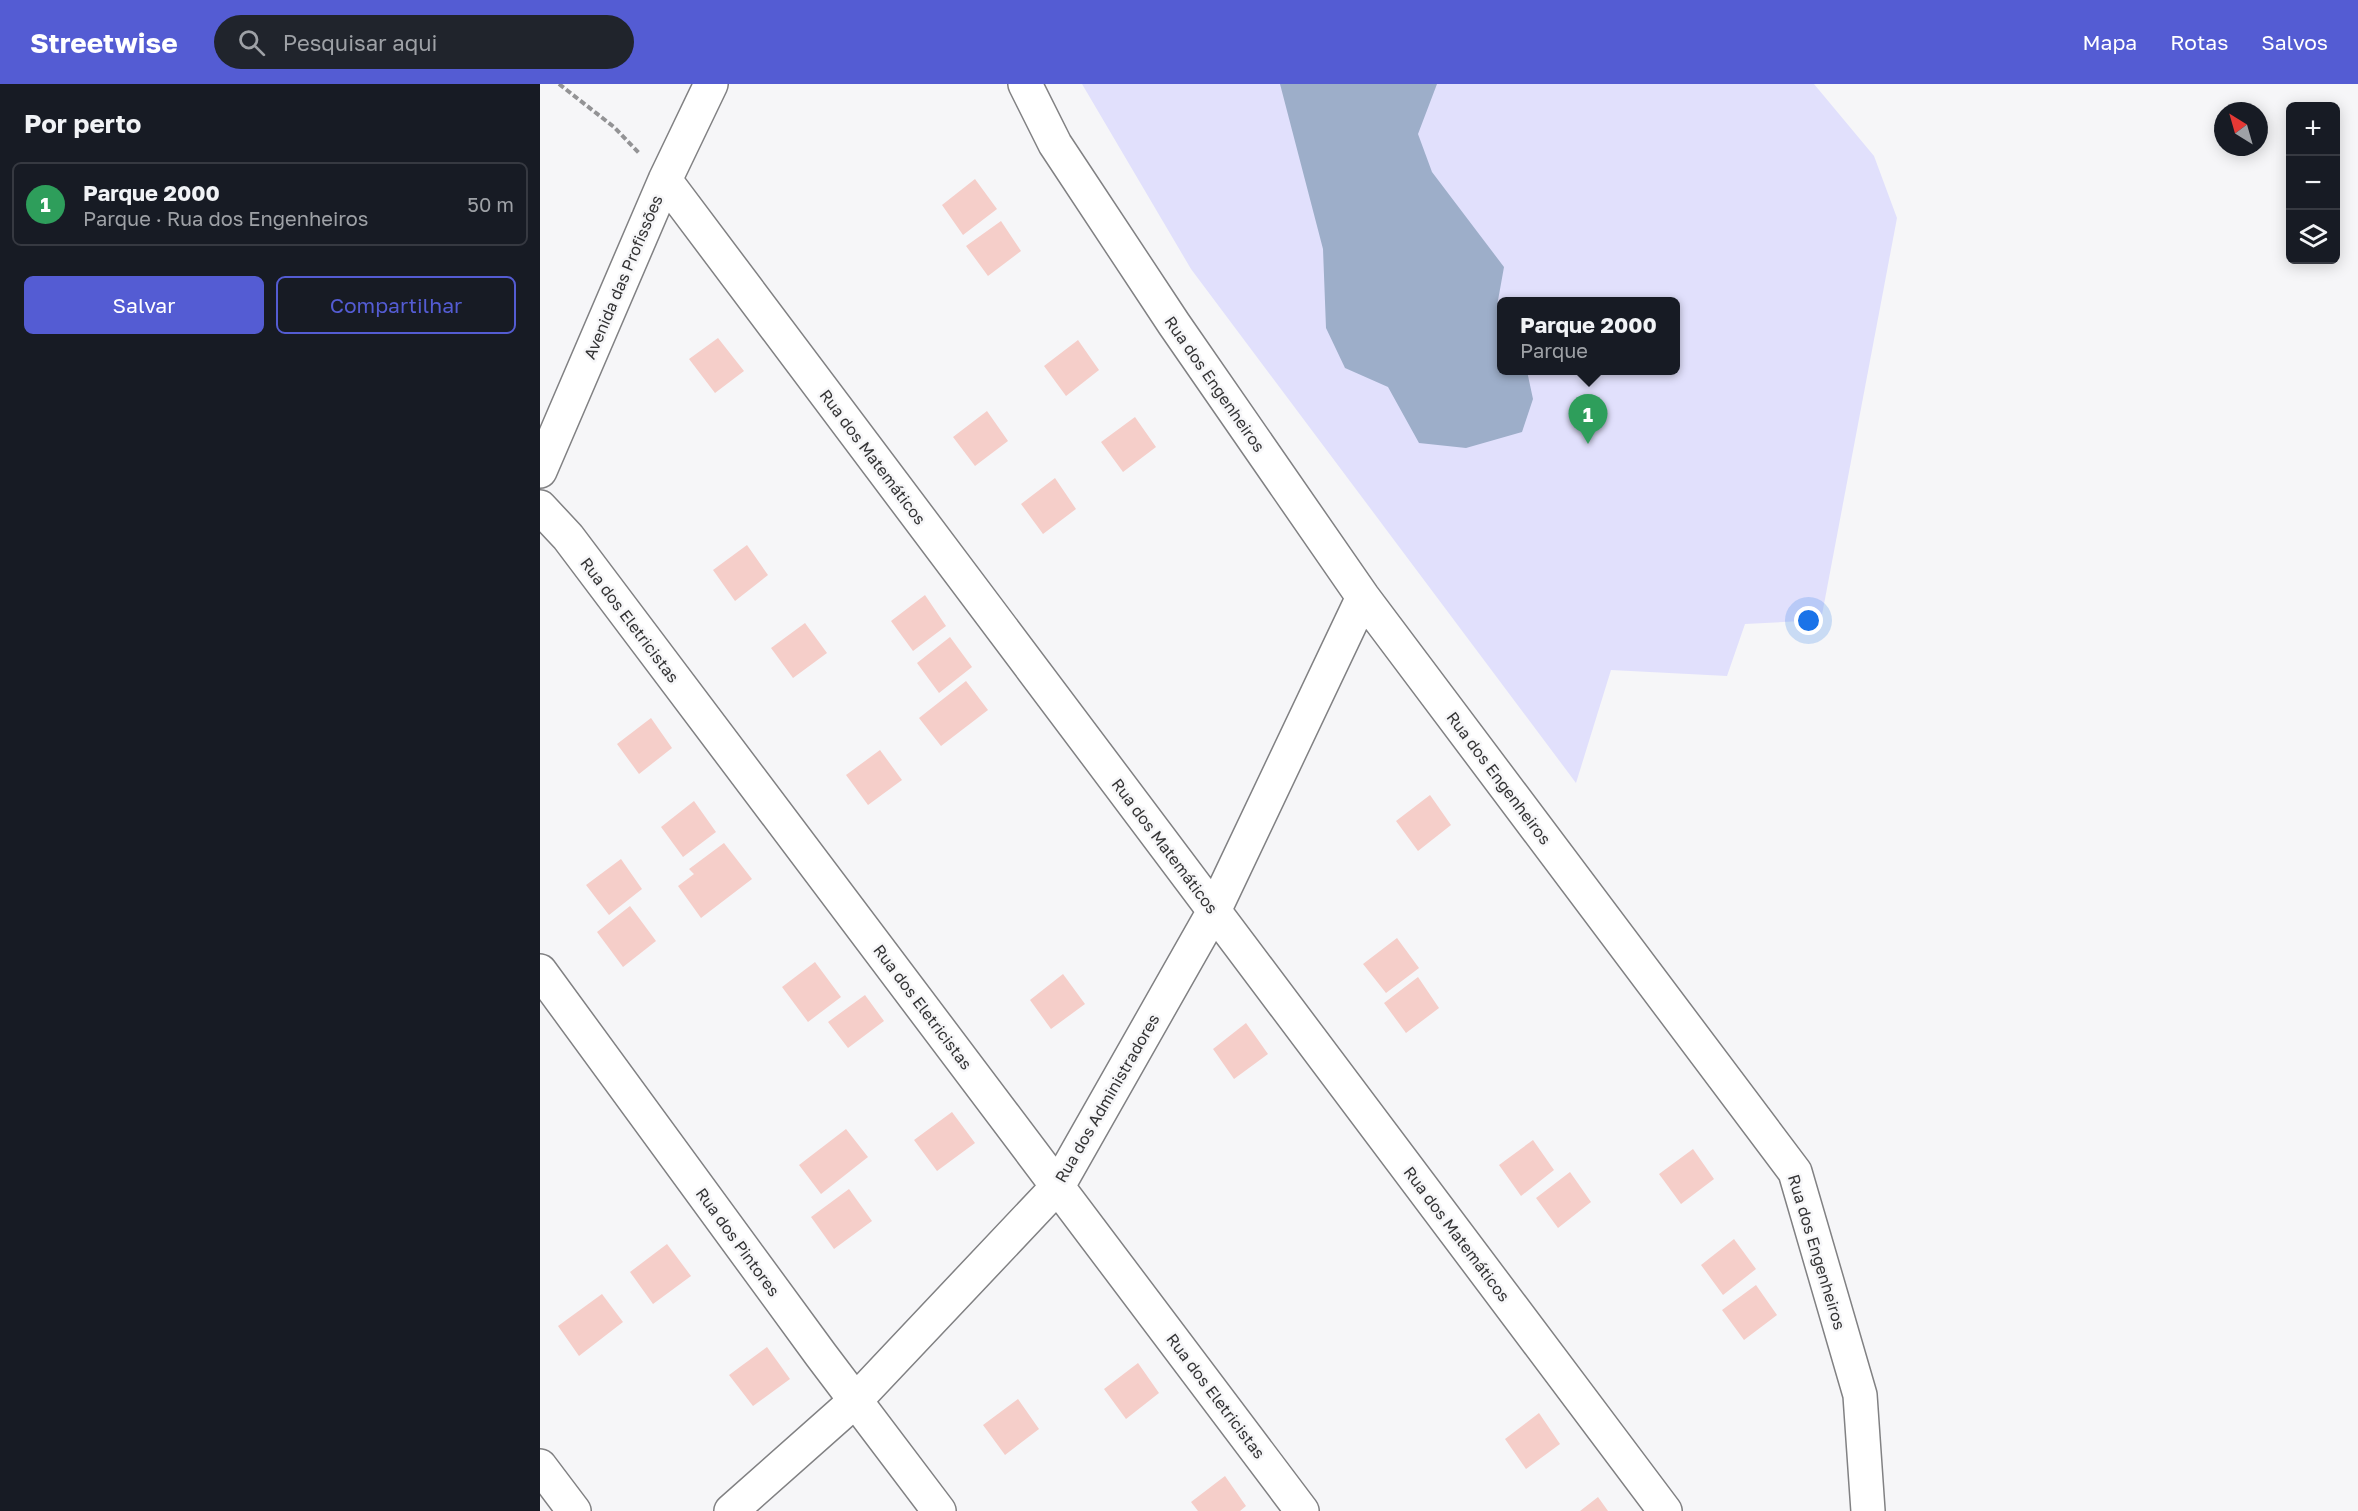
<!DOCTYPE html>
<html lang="pt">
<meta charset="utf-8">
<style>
body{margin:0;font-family:"Golos Text",sans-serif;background:#20242c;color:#f1f3f6}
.controls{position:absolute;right:18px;top:18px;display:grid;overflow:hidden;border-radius:9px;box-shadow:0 3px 15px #0003}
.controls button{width:54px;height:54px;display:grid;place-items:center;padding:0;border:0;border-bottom:2px solid #363941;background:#171b24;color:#f1f3f6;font:30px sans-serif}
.compass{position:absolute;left:1674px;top:18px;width:54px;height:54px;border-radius:50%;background:#171b24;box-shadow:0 3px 15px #0003;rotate:323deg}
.you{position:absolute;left:1269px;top:537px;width:21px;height:21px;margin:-15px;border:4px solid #fff;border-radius:50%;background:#1a73e8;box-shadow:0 0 0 9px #1a73e833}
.badge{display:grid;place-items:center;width:39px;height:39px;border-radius:50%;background:#545cd3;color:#fff;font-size:20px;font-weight:700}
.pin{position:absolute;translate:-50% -50px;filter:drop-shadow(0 2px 3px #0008)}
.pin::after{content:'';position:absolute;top:32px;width:21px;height:18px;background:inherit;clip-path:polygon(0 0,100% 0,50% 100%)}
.popup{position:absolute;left:957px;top:213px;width:183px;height:78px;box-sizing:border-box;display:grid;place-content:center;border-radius:9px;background:#171b24;filter:drop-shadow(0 2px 4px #0005);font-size:20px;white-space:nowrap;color:#9ea1a6}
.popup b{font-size:22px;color:#f1f3f6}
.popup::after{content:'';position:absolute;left:50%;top:100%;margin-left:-12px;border:12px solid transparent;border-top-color:#171b24}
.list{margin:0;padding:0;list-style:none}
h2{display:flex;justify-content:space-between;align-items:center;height:78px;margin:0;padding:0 24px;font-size:26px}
h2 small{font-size:20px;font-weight:400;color:#9ea1a6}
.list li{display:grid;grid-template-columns:39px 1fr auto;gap:18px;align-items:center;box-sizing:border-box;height:84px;margin:0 12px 12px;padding:0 12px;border:2px solid #363941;border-radius:9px}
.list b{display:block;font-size:22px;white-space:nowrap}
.list p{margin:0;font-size:20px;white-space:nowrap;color:#9ea1a6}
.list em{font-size:20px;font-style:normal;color:#9ea1a6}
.actions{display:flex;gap:12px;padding:18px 24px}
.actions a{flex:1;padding:14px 0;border:2px solid #545cd3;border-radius:9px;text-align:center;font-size:21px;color:#545cd3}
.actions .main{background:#545cd3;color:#fff}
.icon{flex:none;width:33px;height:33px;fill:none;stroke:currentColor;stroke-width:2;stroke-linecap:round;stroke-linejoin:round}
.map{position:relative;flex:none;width:1818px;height:1427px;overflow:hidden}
header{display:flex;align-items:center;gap:36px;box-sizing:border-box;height:84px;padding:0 30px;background:#545cd3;color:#fff}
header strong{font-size:28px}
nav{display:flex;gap:33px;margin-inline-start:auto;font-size:21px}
.search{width:420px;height:54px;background:#20242c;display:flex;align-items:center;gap:15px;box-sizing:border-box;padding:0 21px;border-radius:33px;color:#9ea1a6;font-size:22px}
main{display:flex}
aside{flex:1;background:#171b24}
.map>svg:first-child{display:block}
</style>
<header>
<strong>Streetwise</strong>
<div class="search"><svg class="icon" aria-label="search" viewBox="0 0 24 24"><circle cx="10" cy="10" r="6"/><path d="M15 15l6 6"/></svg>Pesquisar aqui</div>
<nav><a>Mapa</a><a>Rotas</a><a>Salvos</a></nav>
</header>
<main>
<aside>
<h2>Por perto<small></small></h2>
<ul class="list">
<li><span class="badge" style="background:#2e9e5b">1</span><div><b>Parque 2000</b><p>Parque · Rua dos Engenheiros</p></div><em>50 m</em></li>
</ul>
<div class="actions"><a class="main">Salvar</a><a>Compartilhar</a></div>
</aside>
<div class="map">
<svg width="1818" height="1427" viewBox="0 0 1818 1427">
<rect width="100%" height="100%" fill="#f6f6f8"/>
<path fill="#e1e0fc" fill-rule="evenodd" d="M542 0H1274L1334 72 1357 134 1281 536 1205 540 1187 592 1071 586 1036 699 651 185ZM961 218H1135V286H961Z"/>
<path fill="#9daec9" d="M740 0H897L878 50 892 88 964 183 957 222 961 232V286L987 287 993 315 982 348 926 364 879 359 848 303 805 284 786 244 783 165Z"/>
<path fill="#f5cec9" d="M435 95 457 125 423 151 402 121Z
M461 137 481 167 448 192 426 162Z
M178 254 204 287 175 309 149 275Z
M538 256 559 286 526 312 504 282Z
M447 327 468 357 435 382 413 353Z
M595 333 616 363 583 388 561 358Z
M515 394 536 425 503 450 481 420Z
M207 461 228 491 195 517 173 486Z
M385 511 406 542 373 567 351 537Z
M265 539 287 569 253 594 231 564Z
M410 553 432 583 399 609 377 579Z
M426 597 448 626 401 662 379 634Z
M111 634 132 664 99 690 77 660Z
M340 666 362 696 328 721 306 691Z
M890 711 911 741 878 767 856 737Z
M154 717 176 748 143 773 121 743Z
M184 759 212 795 161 834 138 802 154 790 149 785Z
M81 775 102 805 69 831 46 801Z
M90 822 116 857 83 883 57 848Z
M857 854 879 884 846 909 823 880Z
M275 878 301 913 268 938 242 903Z
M523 890 545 920 511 945 490 916Z
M878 893 899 924 866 949 844 919Z
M325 911 344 937 308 964 288 938Z
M706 939 728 970 694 995 673 965Z
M412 1028 435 1059 397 1087 374 1056Z
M306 1045 328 1073 281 1110 259 1081Z
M993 1056 1014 1086 981 1112 959 1081Z
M1153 1065 1174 1095 1141 1120 1119 1090Z
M1030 1088 1051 1118 1018 1144 996 1114Z
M309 1105 332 1137 294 1165 271 1133Z
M1194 1155 1216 1185 1183 1211 1161 1181Z
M127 1160 151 1192 113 1220 90 1188Z
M1216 1201 1237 1231 1204 1256 1182 1226Z
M62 1210 83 1238 39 1272 18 1242Z
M227 1263 250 1295 213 1322 189 1291Z
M598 1279 619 1309 586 1335 564 1305Z
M478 1315 499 1345 465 1371 443 1341Z
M999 1329 1020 1360 986 1385 965 1355Z
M685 1392 706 1422 700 1427H658L651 1418Z
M1058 1413 1068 1427H1040Z"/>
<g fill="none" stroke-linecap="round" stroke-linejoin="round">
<g stroke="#818183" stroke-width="36">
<path id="minor" d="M485 0 515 60 634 240 823 513 1255 1088 1320 1311 1328 1427
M125 96 1125 1427
M0 387 125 96 171 0
M0 423 28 453 762 1427
M0 887 281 1271 399 1427
M0 1382 34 1427
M191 1427 315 1317 518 1102 674 827 823 513"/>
</g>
<path stroke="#939395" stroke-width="4" stroke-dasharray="6 3" stroke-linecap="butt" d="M19 0 74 43 100 70"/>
<use href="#minor" stroke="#fff" stroke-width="33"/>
</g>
<g text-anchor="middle" stroke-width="5" stroke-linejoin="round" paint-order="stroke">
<g font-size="16" fill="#343435" stroke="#f6f6f8">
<text transform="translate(83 193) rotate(-67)" y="6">Avenida das Profissões</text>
<text transform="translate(675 300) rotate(55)" y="6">Rua dos Engenheiros</text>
<text transform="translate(333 373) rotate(53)" y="6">Rua dos Matemáticos</text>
<text transform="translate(90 536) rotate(53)" y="6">Rua dos Eletricistas</text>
<text transform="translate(959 694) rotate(53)" y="6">Rua dos Engenheiros</text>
<text transform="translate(625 762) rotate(53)" y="6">Rua dos Matemáticos</text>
<text transform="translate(383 923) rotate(53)" y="6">Rua dos Eletricistas</text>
<text transform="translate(567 1014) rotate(-60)" y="6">Rua dos Administradores</text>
<text transform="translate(917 1150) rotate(53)" y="6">Rua dos Matemáticos</text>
<text transform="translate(198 1158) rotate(54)" y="6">Rua dos Pintores</text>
<text transform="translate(1277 1168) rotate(73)" y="6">Rua dos Engenheiros</text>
<text transform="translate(676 1312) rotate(53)" y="6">Rua dos Eletricistas</text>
</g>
</g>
</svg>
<div class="controls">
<button>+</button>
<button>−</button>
<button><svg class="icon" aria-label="layers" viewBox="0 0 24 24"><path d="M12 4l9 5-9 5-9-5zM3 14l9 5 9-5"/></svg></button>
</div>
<svg class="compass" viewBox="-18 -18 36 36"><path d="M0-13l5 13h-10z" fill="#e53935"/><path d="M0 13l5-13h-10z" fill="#9ea1a6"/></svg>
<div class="you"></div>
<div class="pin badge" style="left:1048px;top:360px;background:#2e9e5b">1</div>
<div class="popup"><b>Parque 2000</b>Parque</div>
</div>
</main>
